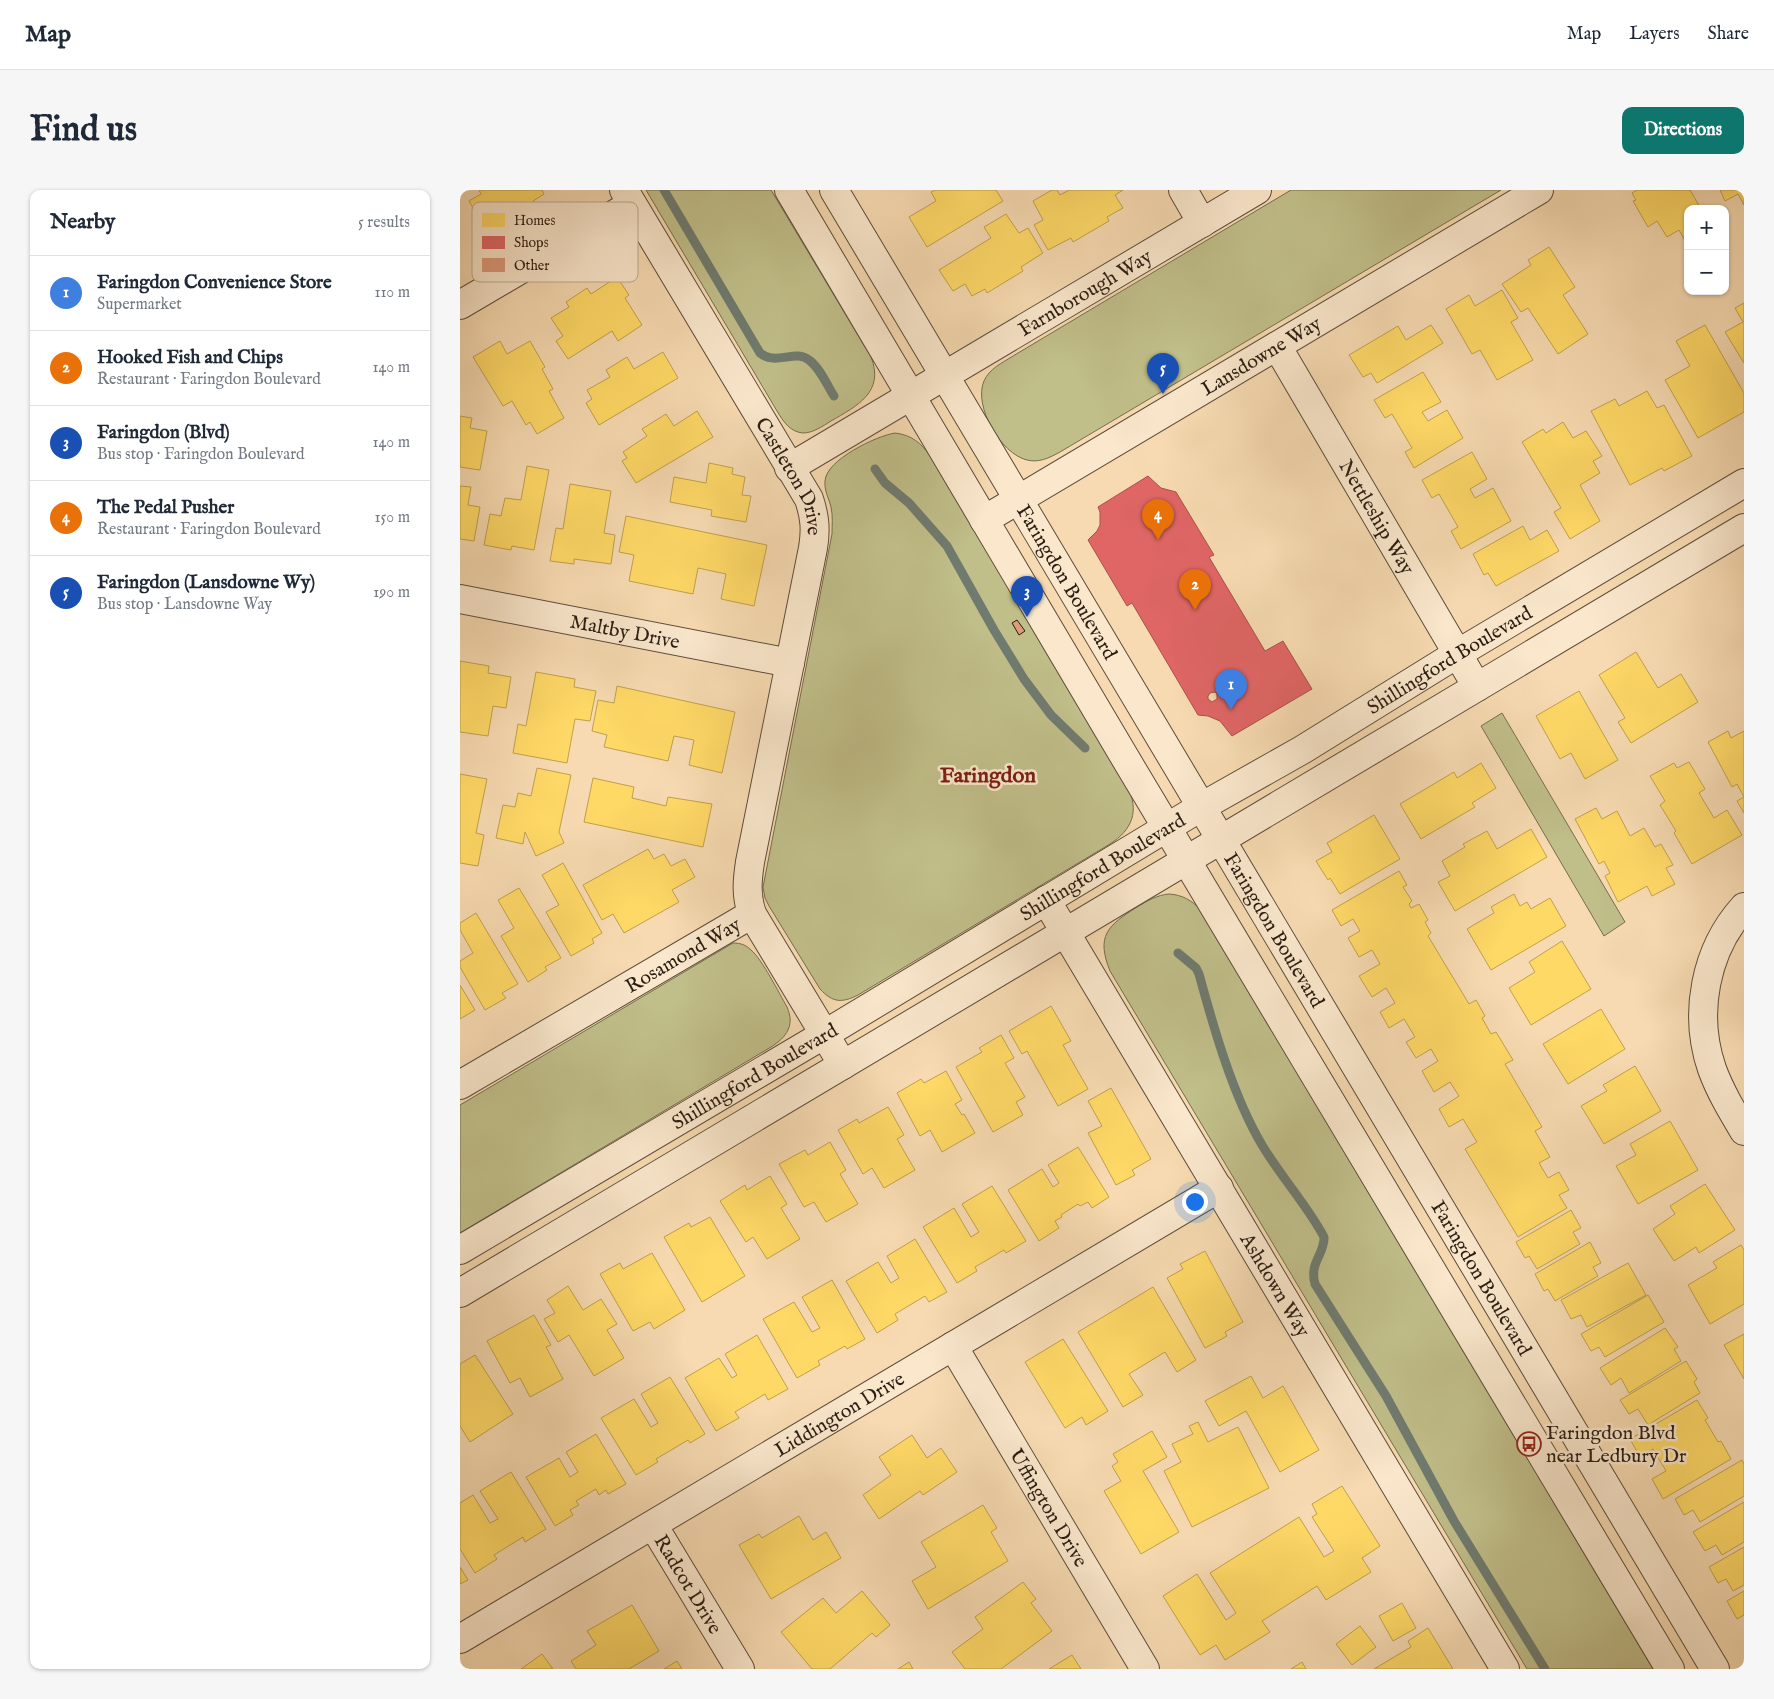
<!DOCTYPE html>
<meta charset="utf-8">
<style>
body{margin:0;font-family:"IM FELL English",serif;background:#f6f6f7;color:#1f2937}
.controls{position:absolute;right:15px;top:15px;display:grid;overflow:hidden;border-radius:10px;box-shadow:0 1px 4px #0004}
.controls button{width:45px;height:45px;display:grid;place-items:center;padding:0;border:0;border-bottom:1px solid #e0e1e3;background:#fff;color:#1f2937;font:25px sans-serif}
.you{position:absolute;left:734px;top:1011px;width:18px;height:18px;margin:-12px;border:4px solid #fff;border-radius:50%;background:#1a73e8;box-shadow:0 0 0 8px #1a73e833}
.badge{display:grid;place-items:center;width:32px;height:32px;border-radius:50%;background:#0f766e;color:#fff;font-size:16px;font-weight:700}
.pin{position:absolute;translate:-50% -41px;filter:drop-shadow(0 1px 2px #0008)}
.pin::after{content:'';position:absolute;top:26px;width:18px;height:15px;background:inherit;clip-path:polygon(0 0,100% 0,50% 100%)}
.list{margin:0;padding:0;list-style:none}
h2{display:flex;justify-content:space-between;align-items:center;height:65px;margin:0;padding:0 20px;font-size:21px}
h2 small{font-size:16px;font-weight:400;color:#747a83}
.list li{display:grid;grid-template-columns:32px 1fr auto;gap:15px;align-items:center;box-sizing:border-box;height:75px;padding:0 20px;border-top:1px solid #e0e1e3}
.list b{display:block;font-size:19px;white-space:nowrap}
.list p{margin:0;font-size:16px;white-space:nowrap;color:#747a83}
.list em{font-size:16px;font-style:normal;color:#747a83}
.map{position:relative;flex:none;width:1284px;height:1479px;overflow:hidden;border-radius:10px}
header{display:flex;align-items:center;gap:30px;box-sizing:border-box;height:70px;padding:0 25px;background:#fff;border-bottom:1px solid #e0e1e3}
header strong{font-size:24px}
nav{display:flex;gap:28px;margin-inline-start:auto;font-size:18px}
.intro{display:flex;align-items:center;justify-content:space-between;box-sizing:border-box;height:120px;padding:0 30px}
h1{margin:0;font-size:35px}
.button{padding:12px 22px;border-radius:10px;background:#0f766e;color:#fff;font-size:18px;font-weight:700}
main{display:flex;gap:30px;padding:0 30px}
aside{flex:1;background:#fff;border-radius:10px;box-shadow:0 1px 4px #0004}
.map>svg:first-child{display:block}
</style>
<header>
<strong>Map</strong>
<nav><a>Map</a><a>Layers</a><a>Share</a></nav>
</header>
<div class="intro"><h1>Find us</h1><a class="button">Directions</a></div>
<main>
<aside>
<h2>Nearby<small>5 results</small></h2>
<ul class="list">
<li><span class="badge" style="background:#3f7fe0">1</span><div><b>Faringdon Convenience Store</b><p>Supermarket</p></div><em>110 m</em></li>
<li><span class="badge" style="background:#e8710a">2</span><div><b>Hooked Fish and Chips</b><p>Restaurant · Faringdon Boulevard</p></div><em>140 m</em></li>
<li><span class="badge" style="background:#1a4fb4">3</span><div><b>Faringdon (Blvd)</b><p>Bus stop · Faringdon Boulevard</p></div><em>140 m</em></li>
<li><span class="badge" style="background:#e8710a">4</span><div><b>The Pedal Pusher</b><p>Restaurant · Faringdon Boulevard</p></div><em>150 m</em></li>
<li><span class="badge" style="background:#1a4fb4">5</span><div><b>Faringdon (Lansdowne Wy)</b><p>Bus stop · Lansdowne Way</p></div><em>190 m</em></li>
</ul>
</aside>
<div class="map">
<svg width="1284" height="1479" viewBox="0 0 1284 1479">
<rect width="100%" height="100%" fill="#f7dab1"/>
<filter id="stains"><feTurbulence type="fractalNoise" baseFrequency=".004" numOctaves="4"/><feColorMatrix values="0 0 0 0 .2 0 0 0 0 .09 0 0 0 0 .02 0 0 0 .5 -.17"/></filter>
<radialGradient id="worn" r=".72"><stop offset=".6" stop-color="#630" stop-opacity="0"/><stop offset="1" stop-color="#630" stop-opacity=".3"/></radialGradient>
<path fill="#c0be89" stroke="#756e4e" d="M186 0H311L411 167C425 202 397 216 371 231 363 236 353 243 343 243 330 242 323 231 317 221Z
M831 0H1041L600 262C589 268 579 273 567 270 541 264 513 216 524 191 529 179 542 173 553 166Z
M435 243C452 245 461 253 471 267L667 596C680 621 672 640 650 654L398 805C382 813 373 813 360 799L309 716 305 708 303 697 372 344C372 335 373 326 371 317 369 309 364 300 365 291 366 270 416 246 435 243Z
M1042 523 1165 732 1144 746 1021 536Z
M709 704C723 705 731 710 741 720L1193 1479H1067L650 781C636 746 647 736 677 717 687 711 697 705 709 704Z
M273 753C281 753 286 755 291 760 302 769 319 803 327 817 335 835 327 847 311 857L0 1043V915Z"/>
<path fill="#ffd966" stroke="#bfa14d" d="M19 0H82L84 4 73 11 76 15 51 30 48 25 39 29 36 25 22 33 9 11 21 4Z
M475 0H536L543 11 467 57 449 27 476 11 471 2Z
M592 0H597L600 5 609 0H663L655 5 663 18 647 27 649 31 613 52 611 48 588 60 574 35 583 30 573 11Z
M1177 0H1230L1241 19H1228V56L1219 40 1207 47 1197 31 1188 37 1173 11 1176 10 1172 3Z
M1260 0H1284V15L1278 4 1265 11Z
M546 24 559 43 568 38 583 63 561 77 563 81 527 103 525 99 512 106 505 94 493 101 479 80 531 48 524 37Z
M1089 57 1115 97 1103 105 1128 144 1098 164 1068 118 1061 122 1042 94 1071 75 1068 70Z
M157 87 169 105 165 108 182 135 158 151 152 141 108 169 96 151 103 146 91 128 109 117 106 112 127 98 131 104Z
M1042 100 1058 128 1051 132 1073 170 1037 190 1020 160 1012 164 986 119 1009 105 1015 116Z
M1284 113V173L1265 142 1283 132 1275 118Z
M971 135 983 153 917 193 911 183 903 187 889 165 938 136 946 150Z
M1245 135 1284 203V222L1238 248 1205 190 1230 176 1216 151Z
M40 151 47 164 70 151 85 177 82 179 93 199 89 201 104 228 77 244 70 232 66 235 52 211 43 216 13 167Z
M203 162 218 188 139 235 126 213 132 209 127 200 150 187 146 180 167 167 174 179Z
M963 182 981 212 962 222 968 231 987 220 1003 248 954 278 945 262 952 258 932 224 925 228 914 210Z
M1187 201 1197 218 1204 215 1232 266 1204 281 1202 278 1170 295 1131 221 1155 209 1159 216Z
M237 221 253 247 176 293 162 271 167 268 163 262 187 246 182 239 206 224 214 236Z
M0 226 12 228 10 238 27 241 20 280 0 277Z
M1103 232 1113 248 1126 241 1142 266 1133 271 1140 283 1120 295 1140 331 1110 349 1094 322 1101 318 1062 252 1083 239 1086 243Z
M1012 262 1027 289 1010 299 1015 308 1033 298 1051 331 1001 359 991 341 998 337 979 304 972 308 962 290Z
M249 273 273 278 272 284 285 287 282 305 291 306 286 332 251 326 252 320 210 312 214 287 246 293Z
M67 276 89 280 74 360 52 356 51 360 24 355 30 324 41 326 45 308 61 310Z
M110 294 151 301 144 343 155 345 151 374 114 369V374L90 371 96 338 103 339Z
M0 296 11 297 8 315 20 317 14 351 0 349Z
M166 326 307 355 294 416 261 409 266 384 238 378 233 404 169 391 174 365 159 362Z
M1063 336 1070 350 1087 340 1099 361 1036 396 1028 383 1024 385 1013 364Z
M1176 462 1198 498 1221 484 1238 512 1171 553 1158 532 1165 528 1139 485Z
M0 471 29 476 28 483 51 487 46 518 33 516 28 546 0 542Z
M76 482 115 489 114 497 136 501 130 531 115 529 107 573 53 563 58 534 66 536Z
M157 496 275 522 262 583 229 575 234 550 214 546 208 571 144 557 147 545 132 541 138 510 154 513Z
M1119 501 1158 570 1125 589 1111 563 1100 569 1076 526Z
M1268 541 1271 548 1284 541V623L1277 611 1284 607 1277 594 1272 597 1248 552Z
M1229 572 1245 599 1239 603 1254 628 1267 620 1282 645 1232 674 1214 643 1216 641 1200 615 1205 611 1190 586 1214 573 1217 578Z
M1021 573 1036 598 1012 613 1015 617 961 649 940 614 994 582 997 588Z
M77 578 111 585 99 642 104 653 76 666 65 642 63 654 36 648 43 615 55 617 58 603 71 606Z
M0 584 27 589 16 643 24 645 18 676 0 673Z
M133 588 174 597 172 608 206 616 208 607 252 614 243 657 124 632Z
M1136 618 1142 629 1157 621 1170 646 1184 638 1195 657 1201 654 1213 675 1206 678 1215 694 1192 706 1187 696 1158 712 1145 686 1150 683 1144 671 1139 674 1115 629Z
M914 625 940 669 880 704 870 688 868 690 856 671 872 662 867 653Z
M1071 639 1087 667 995 721 978 692 990 686 982 671 1005 657 1003 654 1027 641 1037 659Z
M188 659 194 669 204 664 211 676 225 669 235 687 212 700 219 712 164 743 153 724 142 730 123 695Z
M103 673 142 743 132 749 134 753 111 766 86 722 99 715 82 685Z
M939 681 947 695 943 697 952 711 949 714 951 718 959 714 968 730 965 732 971 743 968 746 1009 814 1016 810 1025 826 1022 828 1031 844 1036 842 1053 870 1045 874 1082 937 1075 941 1090 967 1079 973 1088 988 1099 982 1109 1000 1099 1005 1107 1018 1058 1047 1005 959 1017 952 1003 929 989 937 979 919 999 906 990 892 974 902 962 881 978 871 971 859 956 868 946 852 955 847 944 829 929 838 920 822 935 813 926 798 912 807 899 786 920 774 912 760 899 767 888 748 900 741 893 729 881 736 872 720Z
M59 698 101 768 85 777 87 780 68 792 41 746 54 738 38 710Z
M1054 704 1060 716 1067 712 1071 719 1090 708 1106 736 1031 780 1007 739 1034 723 1031 717Z
M16 723 58 794 42 803 46 808 25 820 0 777V771L13 763 0 740V733Z
M1102 751 1131 799 1071 835 1049 798 1075 782 1069 772Z
M0 795 15 820 0 829Z
M591 816 611 851 603 855 628 899 598 916 567 861 562 864 549 841Z
M1141 819 1165 859 1108 894 1083 854Z
M541 845 554 868 545 873 565 907 556 912 563 925 533 942 496 877 522 862 519 858Z
M1175 876 1201 921 1144 954 1121 916 1147 901 1143 895Z
M486 881 502 910 495 914 502 925 504 924 515 943 482 962 470 940 460 946 437 903 461 889 464 893Z
M651 898 691 969 672 980 675 985 656 995 628 943 642 936 628 911Z
M428 917 444 945 437 949 455 980 424 998 412 978 403 984 378 940 397 929 399 933Z
M1210 931 1238 980 1178 1014 1156 976 1176 965 1170 954Z
M370 952 386 980 380 984 398 1014 366 1032 354 1012 344 1017 319 974 345 960 348 965Z
M618 957 649 1007 632 1018 628 1012 620 1016 618 1014 601 1025 602 1027 595 1031 599 1038 579 1051 548 1000 582 979 593 997 599 993 588 975Z
M310 986 327 1014 321 1018 340 1049 307 1069 293 1047 286 1052 260 1011 285 995 287 1000Z
M1245 994 1275 1040 1239 1063 1236 1057 1214 1071 1193 1039 1215 1024 1210 1016Z
M532 996 566 1051 546 1063 544 1060 515 1077 517 1081 497 1093 463 1037 494 1018 511 1047 519 1042 502 1014Z
M1111 1020 1121 1038 1113 1042 1120 1054 1077 1079 1069 1066 1065 1068 1056 1052Z
M250 1027 285 1086 242 1112 204 1047 229 1033 231 1037Z
M455 1049 487 1102 469 1112 465 1106 435 1124 438 1130 417 1143 386 1091 418 1072 431 1093 439 1088 427 1066Z
M1130 1052 1141 1073 1133 1077 1138 1086 1095 1111 1088 1099 1084 1101 1075 1084Z
M1281 1055 1284 1060V1114L1250 1134 1228 1095 1257 1078 1253 1072Z
M745 1061 783 1132 765 1142 767 1146 745 1158 707 1088 723 1079 720 1074Z
M192 1063 225 1120 194 1139 190 1132 173 1141 140 1084 160 1073 163 1079Z
M1168 1073 1186 1105 1127 1137 1121 1125 1111 1129 1101 1110Z
M372 1090 405 1149 387 1159 385 1156 358 1171 360 1175 337 1188 303 1129 334 1112 352 1142 360 1138 342 1107Z
M108 1096 123 1120 141 1109 157 1134 147 1140 164 1168 134 1186 109 1145 98 1152 84 1129 95 1123 87 1110Z
M693 1097 736 1170 717 1182 705 1162 669 1184 683 1205 663 1217 618 1142Z
M1188 1105 1204 1132 1145 1167 1139 1157 1131 1161 1121 1144Z
M74 1125 91 1155 86 1157 103 1189 70 1207 60 1188 50 1193 27 1151Z
M1205 1138 1218 1157 1214 1159 1221 1171 1169 1203 1161 1188 1151 1195 1140 1178Z
M1284 1144V1189L1264 1155Z
M297 1145 328 1199 308 1210 305 1204 275 1222 279 1228 256 1241 225 1188 259 1168 272 1188 277 1185 265 1164Z
M603 1149 648 1221 626 1235 622 1227 605 1238 565 1172Z
M15 1165 53 1224 10 1252 0 1236V1174Z
M1226 1171 1237 1189 1234 1192 1240 1203 1188 1235 1178 1219 1169 1224 1160 1210Z
M791 1186 803 1208 823 1196 859 1260 820 1282 786 1221 759 1236 745 1211Z
M210 1187 245 1244 230 1253 228 1250 196 1269 198 1272 176 1285 141 1228 174 1209 191 1237 198 1233 181 1204Z
M1237 1210 1248 1228 1245 1230 1258 1252 1261 1251 1271 1269 1203 1309 1192 1289 1206 1281 1193 1259 1180 1267 1170 1249Z
M738 1232 748 1252 778 1237 809 1298 732 1337 704 1281 721 1272 712 1254 733 1244 729 1236Z
M692 1241 707 1267 683 1281 719 1342 681 1364 644 1301 661 1291 652 1276 658 1272 653 1264Z
M136 1244 166 1294 148 1304 146 1300 139 1305 136 1299 116 1311 119 1315 110 1320 113 1325 95 1336 66 1287 99 1268 110 1287 118 1282 106 1262Z
M452 1245 467 1268 481 1258 497 1282 463 1305 460 1301 419 1329 403 1305 431 1285 419 1267Z
M1282 1270 1284 1274V1306L1240 1332 1233 1320 1224 1325 1215 1309Z
M51 1282 86 1339 65 1352 63 1347 34 1365 37 1369 15 1383 0 1359V1313L13 1305 30 1333 38 1329 20 1301Z
M882 1296 920 1356 902 1368 911 1382 866 1410 857 1396 802 1431 810 1442 765 1470 756 1455 740 1465 703 1406 737 1384 766 1430 776 1423 750 1383 839 1327 864 1367 874 1361 852 1327 857 1324 852 1314Z
M1284 1312V1352L1262 1365 1256 1355 1245 1361 1233 1342Z
M523 1315 537 1338 531 1342 548 1371 468 1419 452 1391 476 1377 461 1352Z
M339 1326 353 1350 366 1342 381 1368 311 1409 279 1355 299 1344 302 1348Z
M1284 1357V1395L1273 1401 1266 1389 1258 1393 1249 1377Z
M0 1377 8 1390 0 1394Z
M563 1392 576 1409 571 1413 592 1441 541 1479H505L492 1462 523 1439 515 1427Z
M402 1401 430 1435 416 1447 412 1443 370 1479H352L321 1442 363 1408 376 1423Z
M1284 1401V1425L1277 1429 1267 1411Z
M942 1413 956 1438 933 1451 919 1426Z
M172 1415 199 1461 169 1479H116L111 1471 136 1455 127 1441Z
M900 1436 916 1457 892 1475 876 1454Z
M968 1438 993 1479H914L951 1457 948 1451Z
M82 1464 93 1479H61Z
M612 1465 621 1479H589Z
M217 1471 222 1479H204Z
M449 1472 453 1479H438Z
M842 1472 846 1479H831Z"/>
<path fill="#e06666" stroke="#a9504d" fill-rule="evenodd" d="M688 286 701 298 716 302 754 365 749 367 805 461 823 451 852 499 772 546 760 531 748 526 738 525 672 413 667 416 628 350 637 341 640 335V322L638 317ZM755 502 757 504V509L752 512 748 509V506L750 503Z"/>
<g fill="none" stroke-linecap="round" stroke-linejoin="round">
<path stroke="#6f7b6f" stroke-width="9" d="M204 0 300 163C316 176 335 159 349 170 360 178 367 195 374 206
M415 279 425 293 449 313 487 356 534 440 564 489 591 525 625 558
M718 763 736 778 739 784C754 839 773 906 802 955 821 987 847 1015 864 1047 865 1064 849 1072 855 1094L926 1206 994 1331 1085 1479"/>
</g>
<path fill="#df9c7d" stroke="#2a1d13" d="M557 430 565 441 559 445 552 433Z"/>
<g fill="none" stroke-linecap="round" stroke-linejoin="round">
<g stroke="#5d4c3a" stroke-width="30">
<g id="minor">
<path id="s1" d="M164 0 349 309C355 327 356 340 353 358L290 672C287 692 286 705 292 724"/>
<path d="M723 0 742 33"/>
<path d="M0 115 172 14"/>
<path id="s2" d="M817 156 1017 497"/>
<path id="s3" d="M329 278 797 0"/>
<path id="s4" d="M524 330 1079 0"/>
<path id="s5" d="M0 409 330 473"/>
<path id="s6" d="M586 710 1045 1479"/>
<path d="M1284 717C1245 760 1233 824 1252 879 1260 901 1272 921 1284 941"/>
<path id="s7" d="M0 895 292 724 383 875"/>
<path id="s8" d="M493 1156 685 1479"/>
<path id="s9" d="M193 1335 280 1479"/>
<path id="s10" d="M0 1449 759 998"/>
</g>
</g>
<g stroke="#5d4c3a" stroke-width="30">
<g id="tertiary">
<path d="M329 0 664 566 1210 1479"/>
<path id="s11" d="M374 0 1255 1479"/>
<path id="s12" d="M0 1060 365 844 741 617 842 560 997 464 1284 293"/>
<path d="M0 1103 1284 338"/>
</g>
</g>
<use href="#minor" stroke="#fae7cc" stroke-width="28"/>
<use href="#tertiary" stroke="#fae7cc" stroke-width="28"/>
</g>
<defs>
<g id="bus-ring" transform="scale(1.25)"><circle r="9.5" fill="#fae7cc" stroke="#8f2418" stroke-width="1.5"/><path d="M-5-6H5V4H4V6H2V4H-2V6H-4V4H-5ZM-3.5-4V0h7V-4ZM-3.5 1.2v1.5H-2V1.2ZM2 1.2v1.5H3.5V1.2Z" fill="#8f2418"/></g>
</defs>
<g fill-rule="evenodd">
<use href="#bus-ring" x="1069" y="1254"/>
</g>
<g text-anchor="middle" stroke-width="5" stroke-linejoin="round" paint-order="stroke">
<g font-size="20" fill="#2a1d13" stroke="#fae7cc">
<text dy="7" stroke="none"><textPath href="#s3" startOffset="344">Farnborough Way</textPath></text>
<text dy="7" stroke="none"><textPath href="#s4" startOffset="322">Lansdowne Way</textPath></text>
<text dy="7" stroke="none"><textPath href="#s1" startOffset="332">Castleton Drive</textPath></text>
<text dy="7" stroke="none"><textPath href="#s2" startOffset="198">Nettleship Way</textPath></text>
<text dy="7" stroke="none"><textPath href="#s11" startOffset="456">Faringdon Boulevard</textPath></text>
<text dy="7" stroke="none"><textPath href="#s5" startOffset="168">Maltby Drive</textPath></text>
<text dy="7" stroke="none"><textPath href="#s12" startOffset="1152">Shillingford Boulevard</textPath></text>
<text dy="7" stroke="none"><textPath href="#s12" startOffset="748">Shillingford Boulevard</textPath></text>
<text dy="7" stroke="none"><textPath href="#s11" startOffset="861">Faringdon Boulevard</textPath></text>
<text dy="7" stroke="none"><textPath href="#s7" startOffset="258">Rosamond Way</textPath></text>
<text dy="7" stroke="none"><textPath href="#s12" startOffset="342">Shillingford Boulevard</textPath></text>
<text dy="7" stroke="none"><textPath href="#s11" startOffset="1266">Faringdon Boulevard</textPath></text>
<text dy="7" stroke="none"><textPath href="#s6" startOffset="448">Ashdown Way</textPath></text>
<text dy="7" stroke="none"><textPath href="#s10" startOffset="441">Liddington Drive</textPath></text>
<text dy="7" stroke="none"><textPath href="#s8" startOffset="188">Uffington Drive</textPath></text>
<text dy="7" stroke="none"><textPath href="#s9" startOffset="69">Radcot Drive</textPath></text>
</g>
<g font-size="20" fill="#2a1d13" stroke="#fae7cc" text-anchor="start">
<text x="1086" y="1249">Faringdon Blvd<tspan x="1086" dy="23">near Ledbury Dr</tspan></text>
</g>
<g font-size="22" font-weight="bold" fill="#7a1f14" stroke="#fae7cc">
<text x="528" y="592">Faringdon</text>
</g>
</g>
<rect x="12" y="12" width="166" height="80" rx="8" fill="#fae7cc" stroke="#bcaa94" stroke-width="1"/>
<rect x="22" y="23" width="23" height="14" fill="#ffd966"/>
<rect x="22" y="46" width="23" height="13" fill="#e06666"/>
<rect x="22" y="68" width="23" height="14" fill="#df9c7d"/>
<g font-size="14" fill="#2a1d13">
<text x="54" y="35">Homes</text>
<text x="54" y="57">Shops</text>
<text x="54" y="80">Other</text>
</g>
<rect width="100%" height="100%" filter="url(#stains)"/>
<rect width="100%" height="100%" fill="url(#worn)"/>
</svg>
<div class="controls">
<button>+</button>
<button>−</button>
</div>
<div class="you"></div>
<div class="pin badge" style="left:771px;top:520px;background:#3f7fe0">1</div>
<div class="pin badge" style="left:735px;top:420px;background:#e8710a">2</div>
<div class="pin badge" style="left:567px;top:427px;background:#1a4fb4">3</div>
<div class="pin badge" style="left:698px;top:350px;background:#e8710a">4</div>
<div class="pin badge" style="left:703px;top:204px;background:#1a4fb4">5</div>
</div>
</main>
